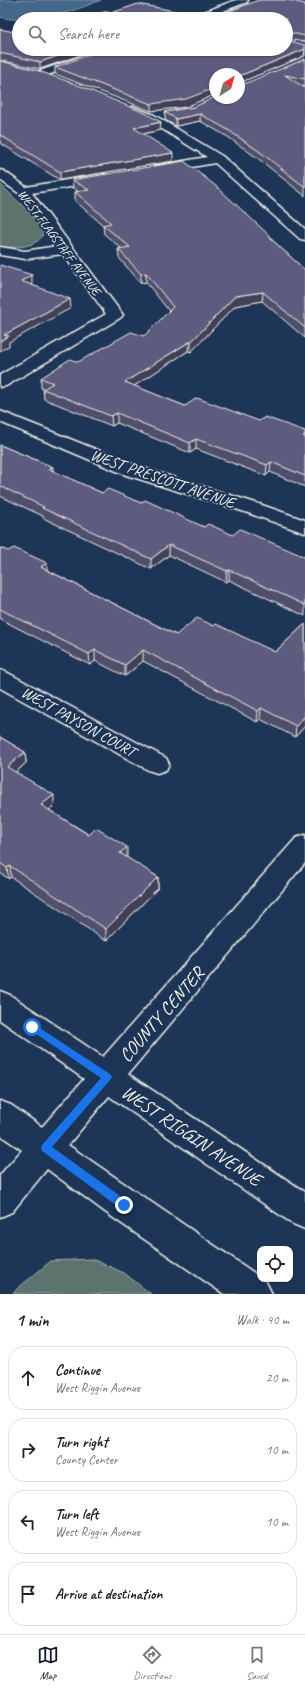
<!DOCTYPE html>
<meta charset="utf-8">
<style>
body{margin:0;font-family:Caveat,sans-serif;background:#f6f6f6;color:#222}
.controls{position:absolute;right:12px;bottom:12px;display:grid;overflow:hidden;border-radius:8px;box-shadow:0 1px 3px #0004}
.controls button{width:36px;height:36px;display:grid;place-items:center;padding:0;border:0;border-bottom:1px solid #e0e0e0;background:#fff;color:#222;font:20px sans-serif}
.compass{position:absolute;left:209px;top:68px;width:36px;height:36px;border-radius:50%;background:#fff;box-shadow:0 1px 3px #0004;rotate:37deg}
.stop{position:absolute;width:12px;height:12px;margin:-9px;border:3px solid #1a73e8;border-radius:50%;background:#fff}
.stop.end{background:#1a73e8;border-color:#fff;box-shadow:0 1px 4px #0008}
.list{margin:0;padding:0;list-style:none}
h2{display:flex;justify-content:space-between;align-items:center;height:52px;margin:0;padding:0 16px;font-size:17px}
h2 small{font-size:13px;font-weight:400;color:#767676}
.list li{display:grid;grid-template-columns:26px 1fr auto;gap:12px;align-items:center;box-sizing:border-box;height:64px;margin:0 8px 8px;padding:0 8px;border:1px solid #e0e0e0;border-radius:16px}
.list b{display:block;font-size:15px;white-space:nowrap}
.list p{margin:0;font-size:13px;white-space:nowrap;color:#767676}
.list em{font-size:13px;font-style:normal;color:#767676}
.icon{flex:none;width:22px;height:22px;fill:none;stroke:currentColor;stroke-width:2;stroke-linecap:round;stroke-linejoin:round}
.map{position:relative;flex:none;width:305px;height:1294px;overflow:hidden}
.search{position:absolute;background:#fff;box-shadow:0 1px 3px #0004;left:12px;right:12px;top:12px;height:44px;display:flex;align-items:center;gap:10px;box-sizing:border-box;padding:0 14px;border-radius:22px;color:#767676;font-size:15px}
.sheet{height:340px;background:#fff}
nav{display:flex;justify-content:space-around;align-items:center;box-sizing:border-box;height:56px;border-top:1px solid #e0e0e0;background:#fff;font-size:11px;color:#767676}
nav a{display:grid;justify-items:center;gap:2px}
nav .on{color:#111827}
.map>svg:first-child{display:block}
</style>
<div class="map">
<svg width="305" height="1294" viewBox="0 0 305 1294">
<rect width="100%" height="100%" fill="#1d3557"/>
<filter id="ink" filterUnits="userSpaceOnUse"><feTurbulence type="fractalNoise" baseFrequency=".025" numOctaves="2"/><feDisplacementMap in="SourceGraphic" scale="8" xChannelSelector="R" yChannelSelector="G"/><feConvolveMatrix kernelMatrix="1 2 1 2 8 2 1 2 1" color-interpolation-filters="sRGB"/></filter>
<g filter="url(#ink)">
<path fill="#5b736e" stroke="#a8b2ab" d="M0 184 32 215 44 232C39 248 14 248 0 247Z
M92 1259 124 1273 151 1294H13L17 1289 51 1261Z"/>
<path fill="#43678a" stroke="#8a9eb0" d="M0 0H101C69 13 34 25 0 17Z"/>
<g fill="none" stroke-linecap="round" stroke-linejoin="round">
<g stroke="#f4f1e8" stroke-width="3">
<path id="street" d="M236 0H248L247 2 202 19H189L191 17Z
M102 49H116L114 51 45 76 41 77 36 74 37 72Z
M133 107 154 115 222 156 305 229V240L300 239 215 163 158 173 154 172 152 169 154 166 207 157 146 119 129 112 127 110 129 108Z
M0 170 4 171 26 187 102 174 106 175 108 178 106 181 102 182 32 193 123 315 120 318 6 386 0 387V375L106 314 63 254 25 259 0 255V247L25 251 57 246 20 194 0 180Z
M0 411 140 467 259 504 305 520V533L245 512 126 475 0 422Z
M0 670 8 673 166 758 169 764 166 770 157 773 148 770 0 688Z"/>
</g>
<g stroke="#f4f1e8" stroke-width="3">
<path id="secondary" d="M305 835V863L128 1074 305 1192V1229L293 1224 109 1096 68 1145 260 1277V1279L266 1282 272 1294H224L112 1217 47 1169 12 1212 0 1217V1175L22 1150 0 1135V1101L11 1105 42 1127 84 1079 0 1020V991L10 995 103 1057 296 838Z"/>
</g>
<use href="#street" fill="#1d3557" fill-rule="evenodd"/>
<use href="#secondary" fill="#1d3557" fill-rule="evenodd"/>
</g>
<path fill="#504f6c" stroke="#f4f1e8" d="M292 0H305V1Z
M305 4V42L286 39 83 19 114 12 211 18Z
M0 29 19 49H98L40 69 0 60Z
M305 45V56L239 83 215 74V95H214L186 107 151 111 55 74V67Z
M305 59V87L302 86 305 88V196L260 160 228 137 200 121 176 126 165 120V112L194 107Z
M0 61 161 122 160 130 143 134 173 161 60 180 0 143Z
M72 180 272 238V240L305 270V338L262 301 235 306 191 352 188 351 134 386 185 406 305 431V487L270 472 266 476 196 449 190 453 117 423 112 426 44 399 43 389H44L41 388V378L144 336 169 311 146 282 141 283 119 258 118 249 121 248 104 234 103 225 75 201V192H79L73 188Z
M0 445 53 467V471L102 493 141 503 204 527 305 557V616L229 580 226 582 169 555 151 569 43 518V516L0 496Z
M0 548 47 570 176 635 214 626 275 652 305 624V726L295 737 260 719 257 722 143 661 125 676 95 661 90 665 0 619Z
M0 737 25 752 26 763 16 772 54 806 49 810 158 877V888L106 941 11 877 9 879 0 873Z"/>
<path fill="#414058" stroke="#f4f1e8" d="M78 49H98L40 69V62Z
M305 49 304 56 239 83V76Z
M215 87 214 95 186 107 151 111V104Z
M200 114V121L176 126V119Z
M161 122 160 130 134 136V128Z
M173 153V161L60 180V172Z
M146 273V282L141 283V274Z
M32 275V284L22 290 21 281Z
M263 292 262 301 235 306 191 352V342L235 296Z
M70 299 71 308 9 342V346L0 351V341L4 335Z
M189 342 188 351 125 392V382Z
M117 413V423L112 426 111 416Z
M196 439V449L190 453V443Z
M271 462 270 472 266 476 267 465Z
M169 545V555L151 569V559Z
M47 563V573L41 567Z
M229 570V580L226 582 227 571Z
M95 650V661L90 665 89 654Z
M143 650V661L125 676V665Z
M261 708 260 719 257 722 258 711Z
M305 716V726L295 737 296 726Z
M25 752 26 763 9 778 7 767Z
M54 795V806L42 816 41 805Z
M127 847V858L120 853Z
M10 866 11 877 9 879 7 868Z
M158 877V888L106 941V929Z"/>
<path fill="#5d5c7e" stroke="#f4f1e8" d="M259 0H288L305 4V36L287 32H286V19H83L107 11 114 12 138 4 211 18Z
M0 29 19 33V49H78L40 62 0 53Z
M286 40 305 45V49L239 76V74H215V88L186 99 151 104 55 67 105 49H286Z
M305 59V79L285 75 305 88V187L260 152 228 130 200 114 176 119 165 112 194 107 215 97V98H239V86Z
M0 61 36 70 75 84 145 113 161 122 134 128 173 153 60 172 0 135Z
M184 161 217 187 272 238H270L305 270V328L263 292 235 296 191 342H189L125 382 185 406 197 398 259 421 265 417 305 431V434L303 436H305V476L271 462 267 465 196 439 190 443 117 413 111 416 43 389 53 383 41 378 70 359 78 362 131 332 144 336 173 307 146 273 141 274 118 249 130 247 103 225 111 223 75 192 89 190 72 180Z
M0 265 32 275 21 281 70 299 4 335 9 336 0 341Z
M0 445 53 467 49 469 102 493 108 489 141 503 145 500 204 527 208 524 233 535 240 529 305 557V605L229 570 227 571 169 545 151 559 42 508 44 507 0 486Z
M0 548 8 551 14 548 47 563 41 567 176 635 197 618 214 626 216 624 275 652 305 624V716L296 726 261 708 258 711 143 650 125 665 95 650 89 654 0 609Z
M0 737 25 752 7 767 54 795 41 805 89 835 96 828 127 847 120 853 158 877 106 929 10 866 7 868 0 863Z"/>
</g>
<path fill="#1a73e8" d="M32 1023 110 1074 112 1077 110 1080 52 1147 127 1201 129 1205 127 1208 124 1210 120 1208 42 1151 41 1148 42 1145 101 1078 29 1029 28 1027 29 1024Z"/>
<g text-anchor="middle" stroke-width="4" stroke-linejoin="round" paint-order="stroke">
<g font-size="13" fill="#f4f1e8" stroke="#1d3557">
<text transform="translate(60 242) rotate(53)" y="5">WEST FLAGSTAFF AVENUE</text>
</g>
<g font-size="16" fill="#f4f1e8" stroke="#1d3557">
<text transform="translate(163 478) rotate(19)" y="6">WEST PRESCOTT AVENUE</text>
<text transform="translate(79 721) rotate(29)" y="6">WEST PAYSON COURT</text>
</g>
<g font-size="19" fill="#f4f1e8" stroke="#1d3557">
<text transform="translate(161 1014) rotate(-49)" y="7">COUNTY CENTER</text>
<text transform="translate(192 1135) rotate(34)" y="7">WEST RIGGIN AVENUE</text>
</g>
</g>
</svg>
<div class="controls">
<button><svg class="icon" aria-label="locate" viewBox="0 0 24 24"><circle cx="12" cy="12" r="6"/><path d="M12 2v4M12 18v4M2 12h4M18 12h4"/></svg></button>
</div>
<svg class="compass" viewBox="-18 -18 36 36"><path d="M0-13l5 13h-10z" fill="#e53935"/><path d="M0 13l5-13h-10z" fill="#767676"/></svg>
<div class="stop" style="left:32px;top:1027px"></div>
<div class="stop end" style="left:124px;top:1205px"></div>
<div class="search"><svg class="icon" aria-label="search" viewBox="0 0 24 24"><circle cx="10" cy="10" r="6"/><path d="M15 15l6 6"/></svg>Search here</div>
</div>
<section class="sheet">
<h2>1 min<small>Walk · 40 m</small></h2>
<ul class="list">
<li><svg class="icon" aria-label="ahead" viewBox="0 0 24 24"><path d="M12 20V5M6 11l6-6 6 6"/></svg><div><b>Continue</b><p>West Riggin Avenue</p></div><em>20 m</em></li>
<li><svg class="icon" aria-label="right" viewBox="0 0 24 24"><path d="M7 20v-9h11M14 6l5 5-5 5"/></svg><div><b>Turn right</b><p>County Center</p></div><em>10 m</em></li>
<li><svg class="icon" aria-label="left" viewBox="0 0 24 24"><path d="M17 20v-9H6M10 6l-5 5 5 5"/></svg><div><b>Turn left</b><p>West Riggin Avenue</p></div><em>10 m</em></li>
<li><svg class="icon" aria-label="arrive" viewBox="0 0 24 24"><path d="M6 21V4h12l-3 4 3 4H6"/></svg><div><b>Arrive at destination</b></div></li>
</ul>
</section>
<nav>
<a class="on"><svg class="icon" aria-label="map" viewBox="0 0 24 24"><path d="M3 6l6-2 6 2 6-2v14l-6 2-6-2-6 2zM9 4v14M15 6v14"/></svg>Map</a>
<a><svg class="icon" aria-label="directions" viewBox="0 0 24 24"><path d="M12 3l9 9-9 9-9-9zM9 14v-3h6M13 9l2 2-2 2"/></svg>Directions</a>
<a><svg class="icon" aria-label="saved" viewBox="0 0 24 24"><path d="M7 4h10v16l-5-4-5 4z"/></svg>Saved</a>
</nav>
